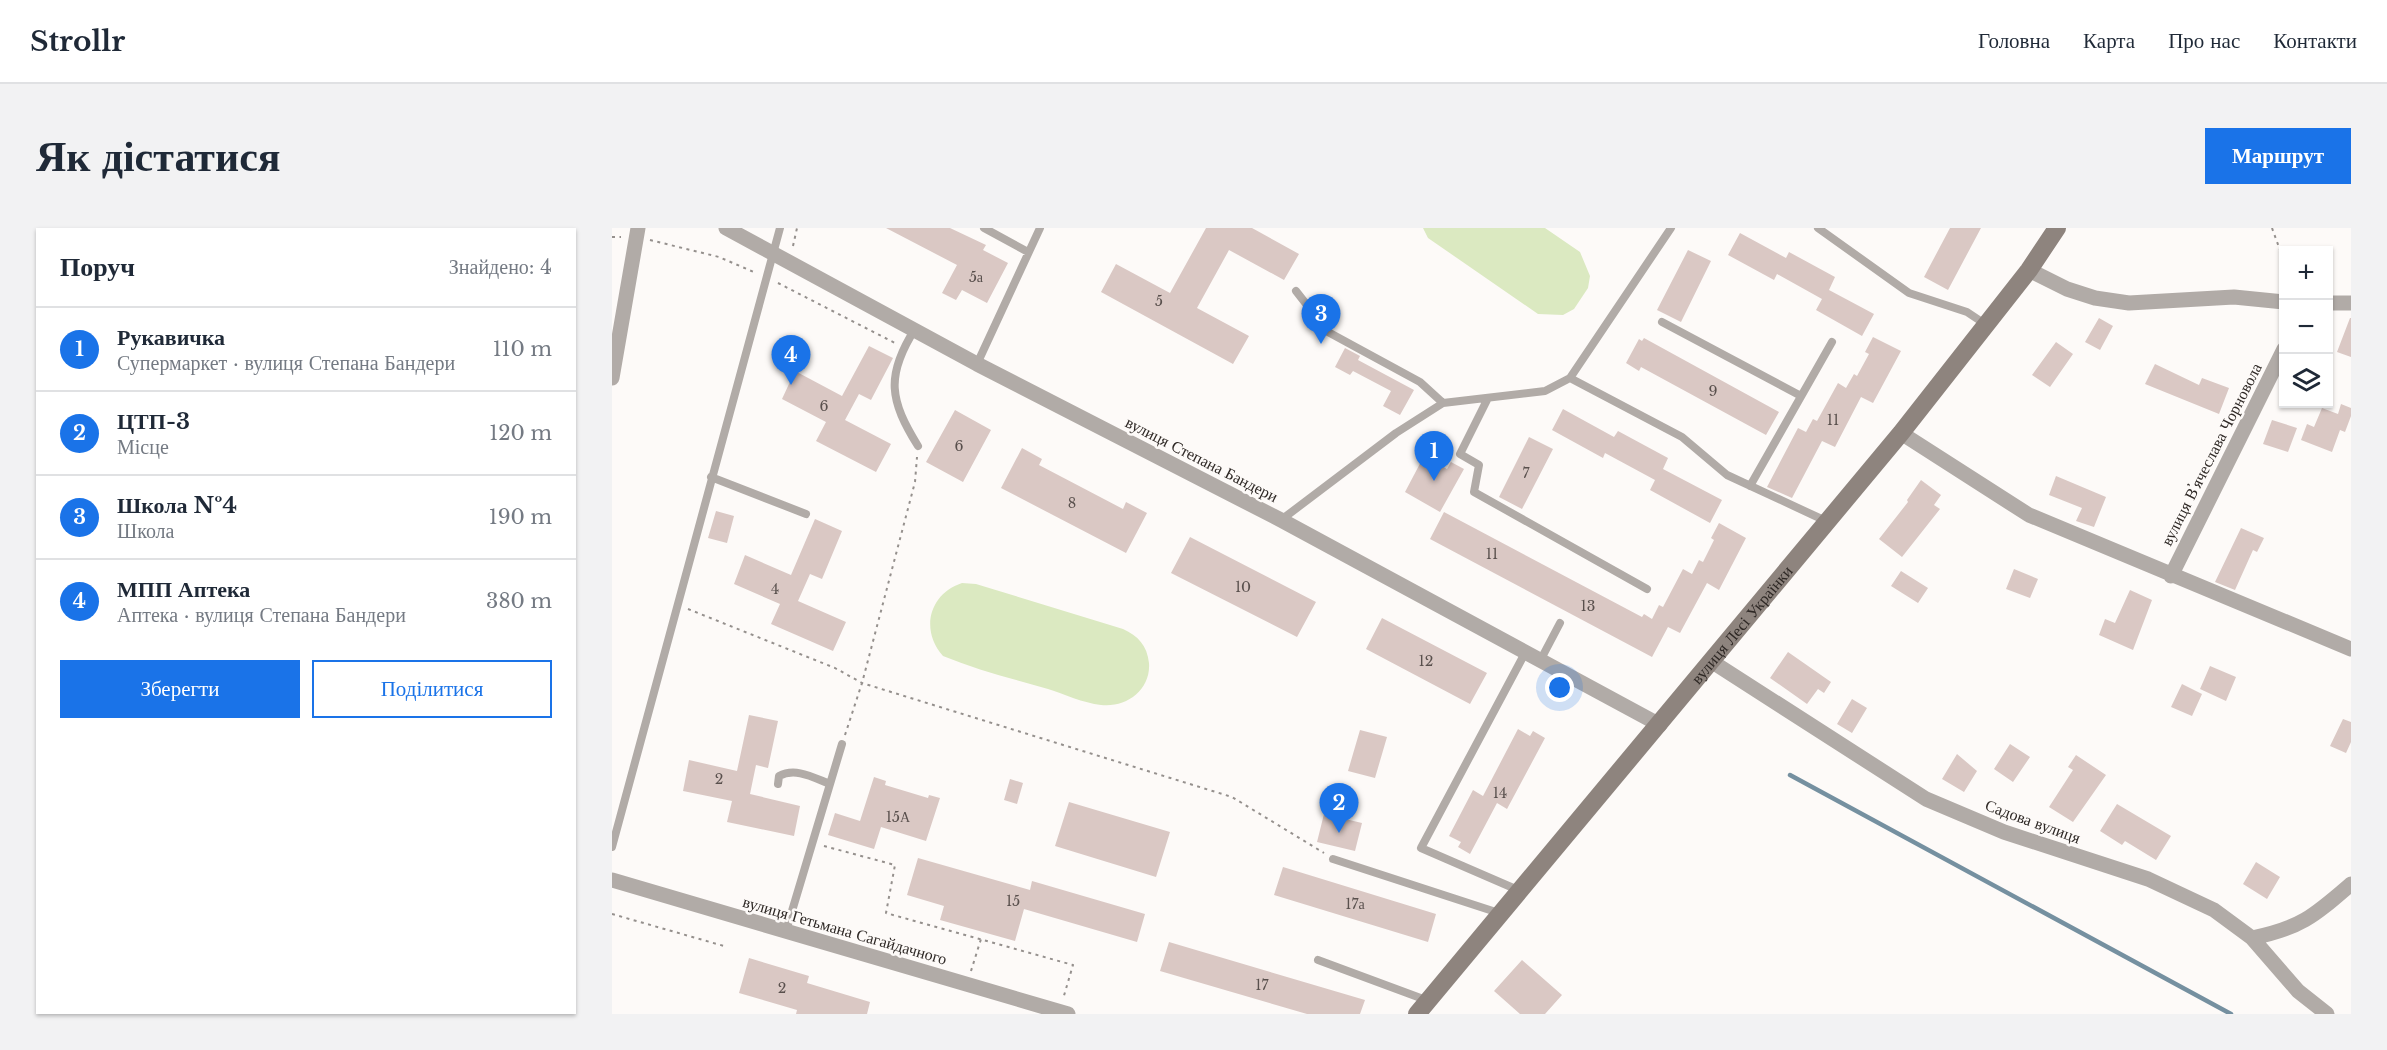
<!DOCTYPE html>
<html lang="uk">
<meta charset="utf-8">
<style>
body{margin:0;font-family:"Libre Baskerville",serif;background:#f2f2f3;color:#1f2937}
.controls{position:absolute;right:18px;top:18px;display:grid;overflow:hidden;border-radius:0px;box-shadow:0 2px 4px #0004}
.controls button{width:54px;height:54px;display:grid;place-items:center;padding:0;border:0;border-bottom:2px solid #e0e1e3;background:#fff;color:#1f2937;font:30px sans-serif}
.you{position:absolute;left:948px;top:460px;width:21px;height:21px;margin:-15px;border:4px solid #fff;border-radius:50%;background:#1a73e8;box-shadow:0 0 0 9px #1a73e833}
.badge{display:grid;place-items:center;width:39px;height:39px;border-radius:50%;background:#1a73e8;color:#fff;font-size:20px;font-weight:700}
.pin{position:absolute;translate:-50% -50px;filter:drop-shadow(0 2px 3px #0008)}
.pin::after{content:'';position:absolute;top:32px;width:21px;height:18px;background:inherit;clip-path:polygon(0 0,100% 0,50% 100%)}
.list{margin:0;padding:0;list-style:none}
h2{display:flex;justify-content:space-between;align-items:center;height:78px;margin:0;padding:0 24px;font-size:26px}
h2 small{font-size:20px;font-weight:400;color:#747a83}
.list li{display:grid;grid-template-columns:39px 1fr auto;gap:18px;align-items:center;box-sizing:border-box;height:84px;padding:0 24px;border-top:2px solid #e0e1e3}
.list b{display:block;font-size:22px;white-space:nowrap}
.list p{margin:0;font-size:20px;white-space:nowrap;color:#747a83}
.list em{font-size:20px;font-style:normal;color:#747a83}
.actions{display:flex;gap:12px;padding:18px 24px}
.actions a{flex:1;padding:14px 0;border:2px solid #1a73e8;border-radius:0px;text-align:center;font-size:21px;color:#1a73e8}
.actions .main{background:#1a73e8;color:#fff}
.icon{flex:none;width:33px;height:33px;fill:none;stroke:currentColor;stroke-width:2;stroke-linecap:round;stroke-linejoin:round}
.map{position:relative;flex:none;width:1739px;height:786px;overflow:hidden;border-radius:0px}
header{display:flex;align-items:center;gap:36px;box-sizing:border-box;height:84px;padding:0 30px;background:#fff;border-bottom:2px solid #e0e1e3}
header strong{font-size:28px}
nav{display:flex;gap:33px;margin-inline-start:auto;font-size:21px}
.intro{display:flex;align-items:center;justify-content:space-between;box-sizing:border-box;height:144px;padding:0 36px}
h1{margin:0;font-size:42px}
.button{padding:15px 27px;border-radius:0px;background:#1a73e8;color:#fff;font-size:21px;font-weight:700}
main{display:flex;gap:36px;padding:0 36px}
aside{flex:1;background:#fff;border-radius:0px;box-shadow:0 2px 4px #0004}
.map>svg:first-child{display:block}
</style>
<header>
<strong>Strollr</strong>
<nav><a>Головна</a><a>Карта</a><a>Про нас</a><a>Контакти</a></nav>
</header>
<div class="intro"><h1>Як дістатися</h1><a class="button">Маршрут</a></div>
<main>
<aside>
<h2>Поруч<small>Знайдено: 4</small></h2>
<ul class="list">
<li><span class="badge">1</span><div><b>Рукавичка</b><p>Супермаркет · вулиця Степана Бандери</p></div><em>110 m</em></li>
<li><span class="badge">2</span><div><b>ЦТП-3</b><p>Місце</p></div><em>120 m</em></li>
<li><span class="badge">3</span><div><b>Школа №4</b><p>Школа</p></div><em>190 m</em></li>
<li><span class="badge">4</span><div><b>МПП Аптека</b><p>Аптека · вулиця Степана Бандери</p></div><em>380 m</em></li>
</ul>
<div class="actions"><a class="main">Зберегти</a><a>Поділитися</a></div>
</aside>
<div class="map">
<svg width="1739" height="786" viewBox="0 0 1739 786">
<rect width="100%" height="100%" fill="#fdfaf8"/>
<path fill="#dbe9c1" d="M811 0H933L968 24 978 48 976 60 962 81 951 87 926 86 816 10Z
M350 355 364 356 511 401C526 408 535 417 537 435 539 462 514 480 489 477 471 475 452 466 436 461 401 451 365 442 331 428 308 402 317 366 350 355Z"/>
<g fill="none" stroke-linecap="round" stroke-linejoin="round">
<path stroke="#7590a0" stroke-width="4.5" d="M1178 547 1619 786"/>
</g>
<path fill="#dac8c4" d="M274 0H338L374 17 371 22 396 35 375 75 350 62 344 72 330 65 345 37Z
M594 0H640L687 26 672 52 617 22 585 80 637 108 621 136 489 64 504 36 558 65Z
M1338 0H1369L1336 62 1312 49Z
M1128 5 1174 30 1177 24 1223 49 1217 62 1262 86 1250 108 1204 82 1210 71 1165 46 1162 52 1116 27Z
M1076 22 1099 33 1069 94 1045 82Z
M1487 90 1501 98 1488 122 1473 114Z
M1738 90H1739V129L1725 124Z
M1261 109 1289 123 1261 175 1249 169 1223 219 1210 213 1180 270 1155 259 1186 200 1194 204 1201 191 1205 193 1226 155 1234 160 1242 146 1245 148 1257 126 1253 124Z
M1032 110 1167 184 1154 207 1029 139 1027 143 1014 135 1027 111 1030 113Z
M1444 114 1461 126 1438 159 1420 147Z
M257 118 281 130 259 172 247 166 233 192 279 216 264 244 204 213 214 194 170 171 183 143 230 168Z
M733 120 748 128 746 132 802 162 788 187 771 178 779 163 741 143 738 147 723 139Z
M1543 136 1587 157 1590 150 1617 160 1607 186 1533 156Z
M1729 176 1739 180V188L1733 204 1728 202 1720 224 1689 212 1695 196 1702 199 1710 180 1726 186Z
M951 181 1002 209 1006 203 1056 230 1051 241 1110 272 1098 295 1038 262 1043 252 993 225 991 230 940 202Z
M343 182 379 202 351 254 314 234Z
M1660 192 1685 200 1676 224 1651 216Z
M917 209 941 221 910 281 887 269Z
M410 220 430 231 427 237 511 281 514 274 535 285 514 325 389 260Z
M812 228 835 241 839 234 852 241 828 284 793 264Z
M1444 248 1494 269 1482 299 1464 293 1470 280 1437 267Z
M1309 252 1329 267 1322 277 1328 281 1290 329 1267 311 1296 274 1295 272Z
M104 283 122 288 115 315 96 310Z
M832 284 1030 389 1032 386 1040 391 1047 377 1051 379 1071 341 1080 346 1087 332 1091 334 1102 312 1099 310 1107 295 1134 310 1107 362 1095 355 1068 405 1056 399 1040 429 818 311Z
M203 291 230 303 210 351 198 346 186 373 234 394 221 423 159 396 168 376 122 356 133 327 179 347Z
M1629 300 1652 310 1645 324 1641 322 1623 362 1603 354Z
M578 309 704 374 685 409 559 345Z
M1402 341 1426 351 1418 370 1394 361Z
M1289 343 1316 360 1306 375 1279 358Z
M1518 362 1540 372 1521 422 1487 407 1493 391 1503 395Z
M770 390 875 445 858 476 754 421Z
M1176 424 1219 454 1212 465 1206 461 1195 476 1158 450Z
M1598 438 1624 449 1614 473 1588 461Z
M1570 456 1590 466 1580 488 1559 479Z
M1240 471 1255 480 1240 505 1225 496Z
M137 487 166 493 156 540 144 537 138 566 188 578 182 608 115 594 120 573 71 563 77 532 125 543Z
M1731 491 1739 494V514L1734 525 1718 518Z
M906 501 918 508 921 503 933 510 895 581 885 575 858 626 846 619 849 614 837 608 861 562 871 568Z
M748 502 775 509 763 550 736 543Z
M1398 516 1418 529 1401 554 1382 541Z
M1345 526 1365 543 1352 564 1330 551Z
M1464 527 1494 547 1461 594 1437 579 1461 542 1456 539Z
M262 549 274 553 273 557 316 570 317 567 328 570 314 613 269 599 262 621 216 607 223 585 248 593Z
M398 551 411 555 405 576 392 572Z
M457 574 558 604 544 649 443 618Z
M1505 576 1559 608 1544 632 1513 613 1510 617 1488 603Z
M712 586 750 595 743 623 705 614Z
M306 630 418 662 420 653 533 686 525 714 412 681 403 713 328 692 332 678 295 667Z
M1644 634 1668 649 1655 671 1631 656Z
M671 639 824 686 816 714 662 667Z
M557 714 753 772 748 786H695L548 743Z
M137 730 197 748 195 755 258 774 255 786H184L185 782 127 765Z
M910 732 950 767 933 786H908L882 763Z"/>
<g fill="none" stroke-linecap="round" stroke-linejoin="round">
<path stroke="#95908d" stroke-width="2" stroke-dasharray="3 4.5" stroke-linecap="butt" d="M1660 0 1672 33
M0 9H9
M38 12 107 29 144 45
M181 18 185 0
M166 55 283 115
M76 381 223 440 250 455 620 569 712 625
M233 507 250 455 303 254 305 229
M212 618 283 637 274 685 461 737 451 771
M0 686 112 718
M359 743 369 711"/>
<path stroke="#b1aba7" stroke-width="8" d="M372 0 416 24
M1206 0 1297 65 1355 84 1373 96
M684 63 716 104 808 154 831 175
M1050 94 1189 168
M303 101C273 148 278 173 306 218
M365 136 428 0
M958 150 1070 209 1115 247 1214 293
M876 170 848 226 867 237 862 264 1035 361
M99 249 194 286
M1138 258 1220 114
M669 292 784 205 831 175 933 163 958 150 1059 0
M928 433 948 395
M166 556 167 548C184 539 202 550 218 556
M0 619 168 0
M721 631 887 685
M906 662 809 620 913 425
M174 703 230 516
M706 732 814 772"/>
<path stroke="#b1aba7" stroke-width="15" d="M114 0 365 136 669 292 1048 497
M1417 42 1455 61 1483 70 1517 75 1622 69 1672 74
M1716 75H1739
M0 150 26 0
M1289 205 1417 287 1739 421
M1559 348 1672 121
M1099 433 1314 571 1392 604 1536 651 1602 682 1640 710 1686 763 1715 786
M0 652 456 786
M1640 710C1689 700 1702 688 1739 656"/>
<path stroke="#8e847e" stroke-width="18" id="s1" d="M805 786 1289 205 1417 42 1445 0"/>
</g>
<g text-anchor="middle" stroke-width="5" stroke-linejoin="round" paint-order="stroke">
<g font-size="14" fill="#59504d">
<text x="364" y="54">5а</text>
<text x="547" y="78">5</text>
<text x="1101" y="168">9</text>
<text x="212" y="183">6</text>
<text x="1221" y="197">11</text>
<text x="347" y="223">6</text>
<text x="914" y="250">7</text>
<text x="460" y="280">8</text>
<text x="880" y="331">11</text>
<text x="631" y="364">10</text>
<text x="163" y="366">4</text>
<text x="976" y="383">13</text>
<text x="814" y="438">12</text>
<text x="107" y="556">2</text>
<text x="888" y="570">14</text>
<text x="286" y="594">15А</text>
<text x="401" y="678">15</text>
<text x="743" y="681">17а</text>
<text x="650" y="762">17</text>
<text x="170" y="765">2</text>
</g>
<g font-size="16" fill="#2e2825" stroke="#fdfaf8">
<text transform="translate(1599 226) rotate(-63)" y="6">вулиця Вʼячеслава Чорновола</text>
<text transform="translate(590 231) rotate(27)" y="6">вулиця Степана Бандери</text>
<text dy="6" stroke="none"><textPath href="#s1" startOffset="507">вулиця Лесі Українки</textPath></text>
<text transform="translate(1421 593) rotate(20)" y="6">Садова вулиця</text>
<text transform="translate(233 702) rotate(16)" y="6">вулиця Гетьмана Сагайдачного</text>
</g>
</g>
</svg>
<div class="controls">
<button>+</button>
<button>−</button>
<button><svg class="icon" aria-label="layers" viewBox="0 0 24 24"><path d="M12 4l9 5-9 5-9-5zM3 14l9 5 9-5"/></svg></button>
</div>
<div class="you"></div>
<div class="pin badge" style="left:822px;top:253px">1</div>
<div class="pin badge" style="left:727px;top:605px">2</div>
<div class="pin badge" style="left:709px;top:116px">3</div>
<div class="pin badge" style="left:179px;top:157px">4</div>
</div>
</main>
